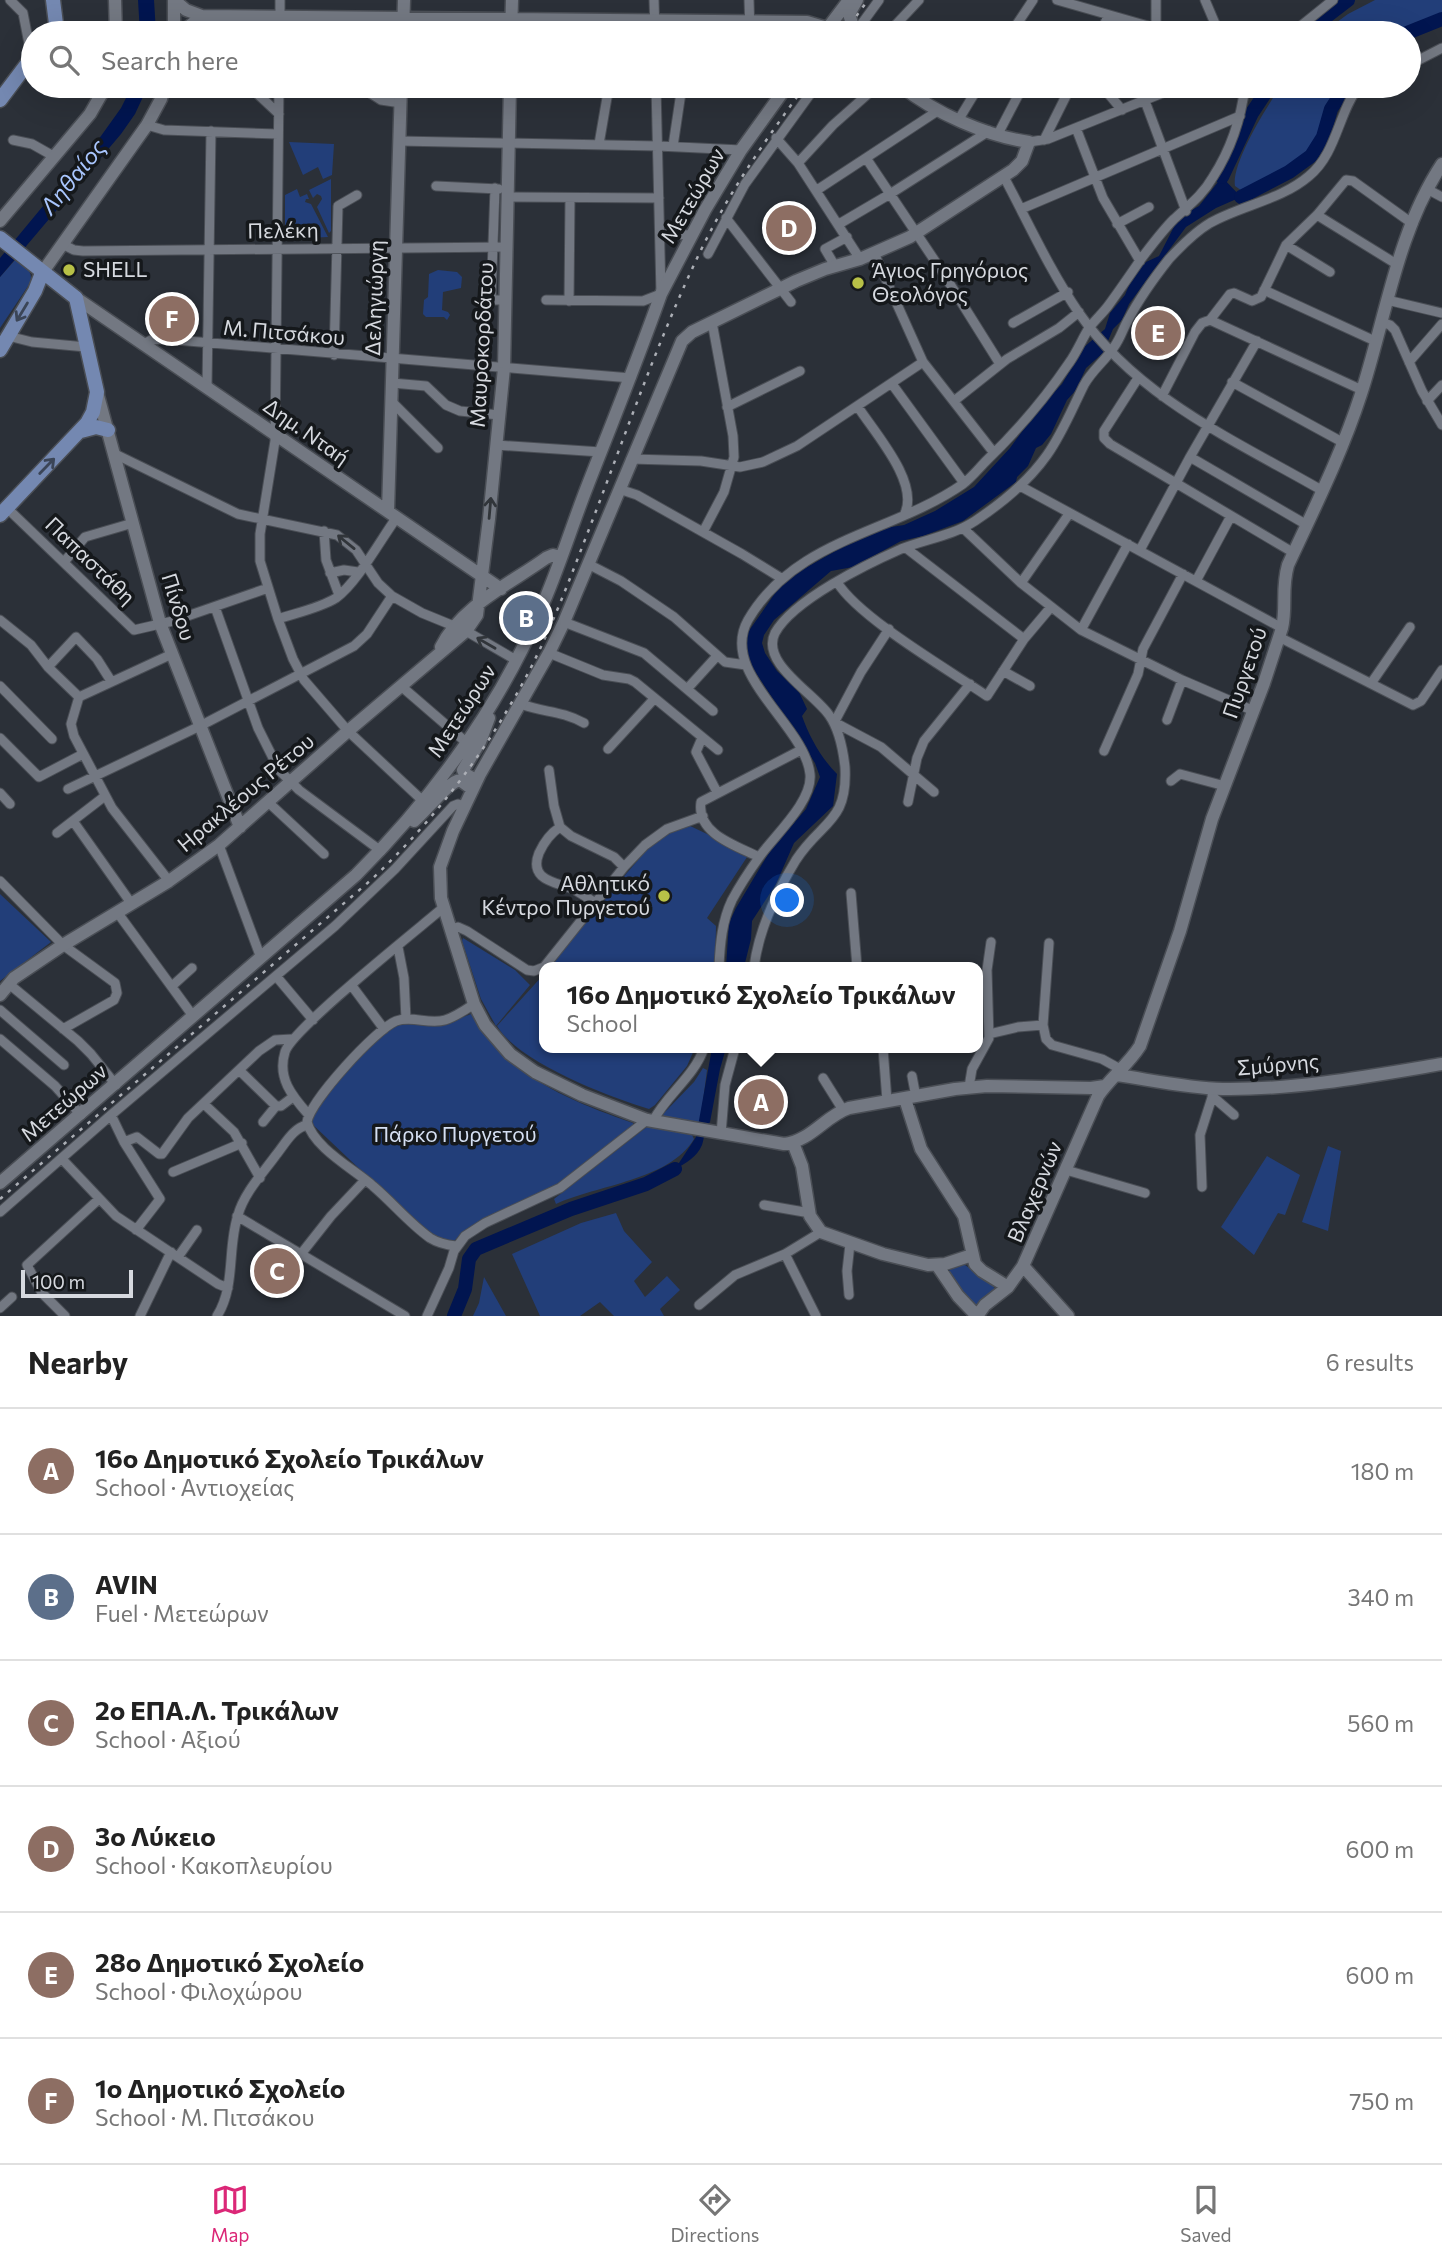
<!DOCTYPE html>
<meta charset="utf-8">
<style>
body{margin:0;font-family:Commissioner,sans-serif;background:#f2f2f2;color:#222}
.scale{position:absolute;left:21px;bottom:18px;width:112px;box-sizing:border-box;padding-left:7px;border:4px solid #d6d9df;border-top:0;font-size:19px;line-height:24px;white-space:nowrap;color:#d6d9df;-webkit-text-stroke:5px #15181b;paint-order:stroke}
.you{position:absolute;left:788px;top:901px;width:24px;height:24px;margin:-18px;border:5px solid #fff;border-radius:50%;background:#1a73e8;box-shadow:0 0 0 10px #1a73e833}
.badge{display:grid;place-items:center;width:46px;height:46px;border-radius:50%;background:#db2777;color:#fff;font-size:23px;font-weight:700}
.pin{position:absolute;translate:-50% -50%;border:4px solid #fff;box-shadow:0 2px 7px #0006}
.popup{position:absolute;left:539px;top:962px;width:444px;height:91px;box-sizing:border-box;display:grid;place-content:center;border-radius:14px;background:#fff;filter:drop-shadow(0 2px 5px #0005);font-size:23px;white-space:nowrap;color:#767676}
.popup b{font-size:26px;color:#222}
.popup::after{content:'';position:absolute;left:50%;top:100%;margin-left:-14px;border:14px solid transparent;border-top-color:#fff}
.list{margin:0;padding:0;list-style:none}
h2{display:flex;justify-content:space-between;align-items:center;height:91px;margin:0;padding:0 28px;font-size:30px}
h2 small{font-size:23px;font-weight:400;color:#767676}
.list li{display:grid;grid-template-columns:46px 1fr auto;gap:21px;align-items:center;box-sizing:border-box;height:126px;padding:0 28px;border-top:2px solid #e0e0e0}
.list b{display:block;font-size:26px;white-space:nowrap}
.list p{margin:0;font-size:23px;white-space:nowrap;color:#767676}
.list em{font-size:23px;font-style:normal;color:#767676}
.icon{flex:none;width:38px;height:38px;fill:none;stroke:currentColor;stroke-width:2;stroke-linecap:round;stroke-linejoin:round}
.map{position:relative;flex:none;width:1442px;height:1316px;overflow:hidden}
.search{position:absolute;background:#fff;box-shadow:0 7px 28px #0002;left:21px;right:21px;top:21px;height:77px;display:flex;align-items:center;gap:18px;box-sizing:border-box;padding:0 24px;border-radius:38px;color:#767676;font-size:26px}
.sheet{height:847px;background:#fff}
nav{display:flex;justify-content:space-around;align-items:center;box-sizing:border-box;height:98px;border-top:2px solid #e0e0e0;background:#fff;font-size:19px;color:#767676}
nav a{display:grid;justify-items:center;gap:4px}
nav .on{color:#db2777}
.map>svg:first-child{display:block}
</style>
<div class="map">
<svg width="1442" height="1316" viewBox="0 0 1442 1316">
<rect width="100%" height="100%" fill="#2b3038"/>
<path fill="#223e79" d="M1375 0H1442V13L1414 23 1401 33H1322L1348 14Z
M1281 86H1342L1328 109 1317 141 1310 153 1294 166 1245 193 1235 186C1231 164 1267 106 1281 86Z
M289 142 334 144 332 175 323 179 318 167 303 175Z
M331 179V231L329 233 317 207 322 199 321 196 317 194 313 198 309 190Z
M297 189 300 197 307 194 309 199H306L305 202 311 204 328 237 285 239V195Z
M16 259C25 267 34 271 30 283L0 328V277Z
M438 270 457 272 462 277 461 288 443 292 442 310 448 312 450 315 447 320 444 317H426L423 314 424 300 428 297 429 274Z
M686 824 749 854 707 918 716 926 715 967H550L582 925 651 845 666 831Z
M0 894 51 942 0 981Z
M463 938 515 970 530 985 496 1026 481 999 462 941Z
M544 974V1048H695L687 1066 655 1105 649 1109C609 1097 518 1062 497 1026Z
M471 1014C506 1075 569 1101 633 1123L634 1127 566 1181 465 1231 454 1241 447 1242 425 1231 310 1122V1117L349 1067 385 1032 405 1021 448 1023Z
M703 1068 707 1070 700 1124 664 1117 663 1114 694 1082Z
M648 1126 692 1135 694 1139C670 1180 597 1185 556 1204L554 1199Z
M1328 1146 1341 1151 1328 1231 1302 1222Z
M1267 1156 1300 1175 1285 1215 1278 1213 1254 1255 1221 1227Z
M616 1213 624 1231 652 1262 634 1281 645 1297 667 1276 680 1290 660 1309 664 1316H614L600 1302 580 1316H540L512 1254 581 1223Z
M962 1263 993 1284 995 1292 976 1305H972L945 1274 956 1265Z
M484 1277 506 1316H473L479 1303Z"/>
<path fill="#011550" d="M138 0H154L156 33H140Z
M132 86H148L135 114 121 134 0 277V258L101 136 121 108Z
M1222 177 1241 197 1216 208 1186 227 1129 304 1122 320 1113 329 1103 353 1086 368 1076 390 1067 400 1051 434 1042 445 1036 448 1028 466 1017 477 1016 482 963 521 923 536 901 541 853 567 831 571 774 620 764 635 762 643 765 653 777 671 799 692 807 709 802 716C809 736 821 758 837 774L833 806 794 843 776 884 752 921 751 939 744 967H726L729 923 736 908 770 851 806 809 820 777 815 763 752 667 747 655 746 635 778 589 788 578 851 542 885 528 904 525 935 511 974 487 1010 448 1041 405 1062 384 1083 348 1105 329 1110 313 1125 295 1132 278 1146 262 1159 256 1179 217 1199 206Z
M712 1048H726L720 1069 710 1122C704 1129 705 1136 702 1145 697 1157 686 1163 675 1169L696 1137Z"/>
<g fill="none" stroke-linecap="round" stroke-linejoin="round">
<path stroke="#011550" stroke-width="14" d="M1305 33 1348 0
M1407 33 1442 19
M1222 177 1252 113 1270 86
M1241 197 1289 172 1311 156 1323 137 1331 109 1346 86
M454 1316 465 1289 469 1259 476 1249 571 1209 646 1184 675 1169"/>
<g stroke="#4a4e55" stroke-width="11">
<path id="street" d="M10 0 23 13 30 49
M280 0V33
M654 0 655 33
M749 0 750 33
M1057 0 1155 28
M1156 0V32
M1205 0 1219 33
M626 33 630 21
M693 33 696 21
M855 33 879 0
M888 33 919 0
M1011 33 1033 0
M1106 33 1104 26 1108 15
M1292 33 1333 0
M1409 65 1442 48
M249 86 279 114
M279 86 275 441 260 534V561L278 619 293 659 304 680 348 731 423 801
M359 86 381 100 401 103
M750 86V92
M1102 86 1122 110
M918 99 928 86
M1145 101 1186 211
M959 119 979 86
M147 125 164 130 278 134
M1076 128 1103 198 1140 261
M998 134 1023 86
M776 138 798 163 860 259
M13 140 32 144 55 157
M1044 140 1071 86
M399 141 658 146 741 150
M1029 142 1048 139 1180 86
M599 144 609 86
M673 146 682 86
M866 158 943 273 1000 364
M798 163 833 125 877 86
M1004 177C1028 222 1050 271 1079 313 1138 398 1236 441 1323 491
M436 186 499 189
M495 188 491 300H506
M1427 189 1442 197
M817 190 939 110
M507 197 659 198
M1021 209 1240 116
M1317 215 1398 265
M726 218 791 302
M839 224 890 194 989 131
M1117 224 1149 207
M660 234 691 235
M62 244 74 250 83 251 507 247
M1286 245 1330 272
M874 253 923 362 994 453
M708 254 745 184 816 86
M835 266 825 249 847 237
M1264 290 1375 341
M546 300 643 301 661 294 656 86
M1387 300 1442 313
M569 301 570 198
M1210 320 1230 294 1234 293 1252 301 1261 297 1286 245 1317 215 1346 180 1353 181 1413 224
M1381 322 1390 325 1395 330 1422 391 1442 425
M1013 323 1068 292
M8 336 32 342 86 347
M144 344 151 340 164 339 631 378
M334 355 338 206 357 195
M1409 362 1442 324
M1138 378 1104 431V438L1110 444 1294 553
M1232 382 1344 443
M392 383 426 386 446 405 460 411 499 415
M892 384 964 483
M207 387 211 131
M1162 396 1195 332 1202 323 1210 320 1362 390
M391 401 438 448
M954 401 1007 359 1059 328 1079 312
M1427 401 1442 385
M727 407 800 371
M858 407C875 433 919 482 905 513
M496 445 601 452
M115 454 238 514 337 535 356 550 378 583 392 596 422 613 466 631 516 660
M1190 457 1307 525
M631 459 701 461 740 467 763 462 797 446 923 362
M1020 486 1282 628
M619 489 637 495 742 554 781 578
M7 508 134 630 173 621 268 588
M963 528 1021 583 1081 630 1182 680 1254 711
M324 531 326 560 339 595
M703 532 724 492 734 457 733 436 712 322
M906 548 1024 639
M1140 550 1190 457 1257 341
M64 562 85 537 133 523
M588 564 621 581 674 617 725 662 746 665
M330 573 344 570 358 572
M1196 581 1231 516
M837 582C859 618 949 670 987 696L1024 639 1051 607
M1021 583 1069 514
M215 607 258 728 279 770 299 790 381 851
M278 619C296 613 320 608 336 598 357 583 381 539 397 517
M0 620 31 645 48 667 79 697
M564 622 644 653 713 711
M1081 630 1128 544
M1279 637 1413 705 1421 701 1442 670
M549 653 603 675 629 679 635 682 718 750
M48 667 76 637 97 659 111 681
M1003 671 1030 686
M1372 682 1410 627
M0 686 52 739
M401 686 467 743
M687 689 717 656
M521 704C545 713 560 710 584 723
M1167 720 1182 680
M835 721 861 672 889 629
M834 722 881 747 934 792
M0 738 39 777 83 754
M702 738 696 752 717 792
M608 749 654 699
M1104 751 1138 674 1143 649 1183 574
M549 770 554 806 560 827 571 836 614 857 624 867
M1171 781 1180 774 1225 786
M68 789 200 726 354 646 367 634 392 596
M0 793 10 804
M268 802 324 854
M908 802 917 758 924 741 970 684
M73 821 131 903
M560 827C551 833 544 842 539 853 528 881 557 882 575 890 582 894 588 898 595 903
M57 833 105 796
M219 845 261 958
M759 857C737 846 696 834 701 802L801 750
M0 881 63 945 115 983 117 993 114 1000 63 1029
M169 881 112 808 74 736 71 724 79 697 172 654
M851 893 857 967
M117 912 193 1016
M450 929 458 927 467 931 527 970 534 971 544 967
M1049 943 1043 1025 1046 1039 1052 1045 1102 1059 1122 1070
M398 947 404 978 406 1019
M544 967 624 867 645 845 667 829 703 816
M719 967C720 944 722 921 732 900 740 885 750 870 760 856 775 835 813 801 810 774 805 725 718 673 748 620 796 538 891 534 963 484 972 477 979 468 987 460 1017 431 1046 397 1069 363 1077 352 1082 339 1089 328 1095 320 1102 314 1108 306 1119 291 1130 275 1141 259 1151 246 1162 231 1174 219 1189 205 1202 196 1213 177 1231 149 1241 119 1245 86
M754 967C759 929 776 893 796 860 821 821 848 823 845 767 843 749 839 729 829 715 814 693 760 663 775 633 793 600 867 564 901 549 926 539 952 536 975 521 1002 503 1028 482 1047 455 1062 434 1072 409 1084 385 1092 370 1105 361 1114 347 1120 339 1123 329 1128 320 1139 299 1154 278 1169 259 1181 246 1195 232 1210 223 1242 205 1281 200 1309 176 1337 153 1338 113 1359 86
M276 976 313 1020
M9 984 78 1041 91 1054 116 1085
M172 986 192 968
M352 986 384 1029
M0 1010 64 1065
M989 1034 1018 1027 1043 1025
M0 1039 55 1086 81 1115
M883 1048 887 1101
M239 1070 276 1106H281L293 1097
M912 1076 916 1097
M823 1078 843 1110
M969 1087 972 1069 989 1038 987 970 991 942
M1212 1096 1234 1115
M204 1104 234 1132 260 1178
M308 1114C292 1096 277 1078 285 1052 292 1029 417 930 444 907
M111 1115 124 1142 160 1199 136 1230
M653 1121C667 1094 694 1077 704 1048
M263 1122 276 1106
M721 1134 725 1085 735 1048
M124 1142 137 1137 159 1154H162L188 1118 259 1051 275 1040 292 1039
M62 1159 116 1216 218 1284 228 1288
M1066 1170 1145 1193
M173 1172 242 1143
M1202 1187 1200 1135 1215 1088
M764 1205 810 1213
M0 1212 111 1115 335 926 395 869 453 806 458 804 465 806
M237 1216 405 1316
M456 1246C447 1245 438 1243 430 1238 409 1223 393 1203 373 1186 354 1169 314 1148 307 1122 310 1101 376 1029 396 1021 412 1015 429 1025 445 1020 455 1017 465 1010 474 1004
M301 1254 331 1216 365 1180
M785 1254 816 1316
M178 1257 197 1230
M849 1295 847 1271 850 1244
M699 1305 735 1275 785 1254 821 1232
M0 1308 12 1297
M65 1316 42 1293 27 1265 99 1199
M140 1316 171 1252
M217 1316C236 1286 227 1248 238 1215 244 1193 263 1173 276 1155 285 1144 293 1128 307 1125
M427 1316 449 1268 454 1251 465 1236 485 1223 560 1188 647 1120"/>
</g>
<g stroke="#4a4e55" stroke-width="15">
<path id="secondary" d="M115 0 116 33
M174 0 186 10 202 16 807 22 827 28
M174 33V0
M181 33 202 16
M403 33 404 0
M511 33 512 0
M824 33 849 0
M855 33 849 14 857 0
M901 86C935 113 986 136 1029 142L1022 161 1013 170 910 237 860 259 825 269 796 281 692 332 682 341 564 622 549 653 480 774 453 831 440 867 441 898 474 1004 485 1025 510 1054 535 1072 582 1095 647 1120 784 1144C811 1141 825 1116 849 1108L955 1089 987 1086 1091 1088 1105 1086
M0 221 90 114 106 86
M42 273 147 125 161 99 164 86
M76 298 501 589
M97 392 160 623 240 827
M388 511 401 86
M441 647C461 606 510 584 546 558L553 555 561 557
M476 780 465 774 463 770 480 742 489 718
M414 821C425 812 449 781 460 780L472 789
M0 995 14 978 63 945 169 881 219 845 348 731 466 631 477 615 489 519 504 368 510 86
M1117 1075C1151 1080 1188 1088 1223 1089 1296 1090 1371 1076 1442 1064
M905 1099 921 1149 964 1216 975 1264 982 1271 1008 1287
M793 1143 802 1166 810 1216 821 1232 883 1254 928 1265 945 1264 972 1255
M0 1183 356 875C432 799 497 710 540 611 558 571 571 528 587 487 612 423 638 359 661 294L705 210 741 150 787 86
M937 1265 958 1296 977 1316
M1023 1266 1068 1316
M977 1316 985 1305 1008 1287 1023 1266 1098 1096C1110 1078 1128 1065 1140 1046L1180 931 1212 819 1264 683 1282 628C1287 607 1281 589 1288 565 1314 509 1342 453 1361 394 1386 317 1397 232 1442 164"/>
</g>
<g stroke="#4a4e55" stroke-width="17">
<path id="primary" d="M51 33 56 24 53 0
M0 100 33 56
M0 238 76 298 97 392 93 412 87 423 0 515
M0 350 35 291 42 273
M81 431 96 427 108 430"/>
</g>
<use href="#street" stroke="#737882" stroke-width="9"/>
<use href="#secondary" stroke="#737882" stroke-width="12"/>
<use href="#primary" stroke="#7488b1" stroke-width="14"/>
<path stroke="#acafb6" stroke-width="2.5" stroke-dasharray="3.5 7" stroke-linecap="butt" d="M844 33 868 0
M0 1199 371 880C426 828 474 768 512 702 543 650 564 594 586 537 623 442 656 344 700 252 729 192 766 139 805 86"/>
</g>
<defs><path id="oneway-shaft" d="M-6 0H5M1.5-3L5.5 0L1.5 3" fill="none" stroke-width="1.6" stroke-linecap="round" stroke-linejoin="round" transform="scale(1.75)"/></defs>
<g stroke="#3b4557">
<use href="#oneway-shaft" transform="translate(22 312) rotate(121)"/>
<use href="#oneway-shaft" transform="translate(47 466) rotate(-46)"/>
</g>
<g stroke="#31353a">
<use href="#oneway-shaft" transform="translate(490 508) rotate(-85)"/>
<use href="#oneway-shaft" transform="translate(346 542) rotate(-141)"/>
<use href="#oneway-shaft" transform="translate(486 643) rotate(-150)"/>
</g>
<g fill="#b8c147" stroke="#15181b" stroke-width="2.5">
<circle cx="69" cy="270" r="7"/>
<circle cx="858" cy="283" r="7"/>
<circle cx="664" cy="896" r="7"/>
</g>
<g text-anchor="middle" stroke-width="7" stroke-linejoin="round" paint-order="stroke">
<g font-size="21" fill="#d6d9df" stroke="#15181b">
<text transform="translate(693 196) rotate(-60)" y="7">Μετεώρων</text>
<text transform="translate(283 231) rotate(-1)" y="7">Πελέκη</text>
<text transform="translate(375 298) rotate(-88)" y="7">Δεληγιώργη</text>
<text transform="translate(284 333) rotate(5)" y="7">Μ. Πιτσάκου</text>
<text transform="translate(482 345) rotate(-87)" y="7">Μαυροκορδάτου</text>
<text transform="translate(306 432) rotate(35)" y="7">Δημ. Νταή</text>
<text transform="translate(90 561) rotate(44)" y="7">Παπαστάθη</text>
<text transform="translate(178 607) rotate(73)" y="7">Πίνδου</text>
<text transform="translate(1245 673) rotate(-71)" y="7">Πυργετού</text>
<text transform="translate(462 711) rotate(-57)" y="7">Μετεώρων</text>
<text transform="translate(246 793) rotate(-40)" y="7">Ηρακλέους Ρέτου</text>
<text transform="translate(1278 1065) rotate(-5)" y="7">Σμύρνης</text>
<text transform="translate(64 1103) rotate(-41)" y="7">Μετεώρων</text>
<text transform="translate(1035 1192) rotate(-67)" y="7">Βλαχερνών</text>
</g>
<g font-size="21" fill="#d6d9df" stroke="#15181b" text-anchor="start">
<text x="83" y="277">SHELL</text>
<text x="872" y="278">Άγιος Γρηγόριος<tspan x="872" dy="24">Θεολόγος</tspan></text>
<text x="650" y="891" text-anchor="end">Αθλητικό<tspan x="650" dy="24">Κέντρο Πυργετού</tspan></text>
</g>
<g font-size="21" fill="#d5dff2" stroke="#15181b">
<text x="455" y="1142">Πάρκο Πυργετού</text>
</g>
<g font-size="23" font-style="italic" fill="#a9c6fe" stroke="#15181b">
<text transform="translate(73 177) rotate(-51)" y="8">Ληθαίος</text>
</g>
</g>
</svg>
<div class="scale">100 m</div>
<div class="you"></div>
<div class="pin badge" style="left:761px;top:1102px;background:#8d6e63">A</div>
<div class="popup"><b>16ο Δημοτικό Σχολείο Τρικάλων</b>School</div>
<div class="pin badge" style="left:526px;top:618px;background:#5c6f8a">B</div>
<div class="pin badge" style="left:277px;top:1271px;background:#8d6e63">C</div>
<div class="pin badge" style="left:789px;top:228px;background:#8d6e63">D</div>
<div class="pin badge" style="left:1158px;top:333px;background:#8d6e63">E</div>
<div class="pin badge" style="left:172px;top:319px;background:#8d6e63">F</div>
<div class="search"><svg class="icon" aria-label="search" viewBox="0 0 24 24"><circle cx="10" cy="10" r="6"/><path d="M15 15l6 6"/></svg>Search here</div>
</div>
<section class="sheet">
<h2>Nearby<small>6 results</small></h2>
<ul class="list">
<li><span class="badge" style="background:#8d6e63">A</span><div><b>16ο Δημοτικό Σχολείο Τρικάλων</b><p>School · Αντιοχείας</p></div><em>180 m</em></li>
<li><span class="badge" style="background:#5c6f8a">B</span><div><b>AVIN</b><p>Fuel · Μετεώρων</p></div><em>340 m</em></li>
<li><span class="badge" style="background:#8d6e63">C</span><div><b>2ο ΕΠΑ.Λ. Τρικάλων</b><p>School · Αξιού</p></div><em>560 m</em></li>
<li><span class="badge" style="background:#8d6e63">D</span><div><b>3ο Λύκειο</b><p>School · Κακοπλευρίου</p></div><em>600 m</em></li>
<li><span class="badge" style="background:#8d6e63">E</span><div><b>28ο Δημοτικό Σχολείο</b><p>School · Φιλοχώρου</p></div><em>600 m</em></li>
<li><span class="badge" style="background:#8d6e63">F</span><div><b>1ο Δημοτικό Σχολείο</b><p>School · Μ. Πιτσάκου</p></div><em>750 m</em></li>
</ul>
</section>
<nav>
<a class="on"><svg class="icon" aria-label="map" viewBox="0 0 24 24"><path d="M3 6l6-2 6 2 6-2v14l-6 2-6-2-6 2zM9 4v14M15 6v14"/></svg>Map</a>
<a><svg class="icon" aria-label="directions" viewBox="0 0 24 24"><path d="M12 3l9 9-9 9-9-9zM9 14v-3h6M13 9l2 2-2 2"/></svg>Directions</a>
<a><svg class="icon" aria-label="saved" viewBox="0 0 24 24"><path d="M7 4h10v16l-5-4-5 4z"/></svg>Saved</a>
</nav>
